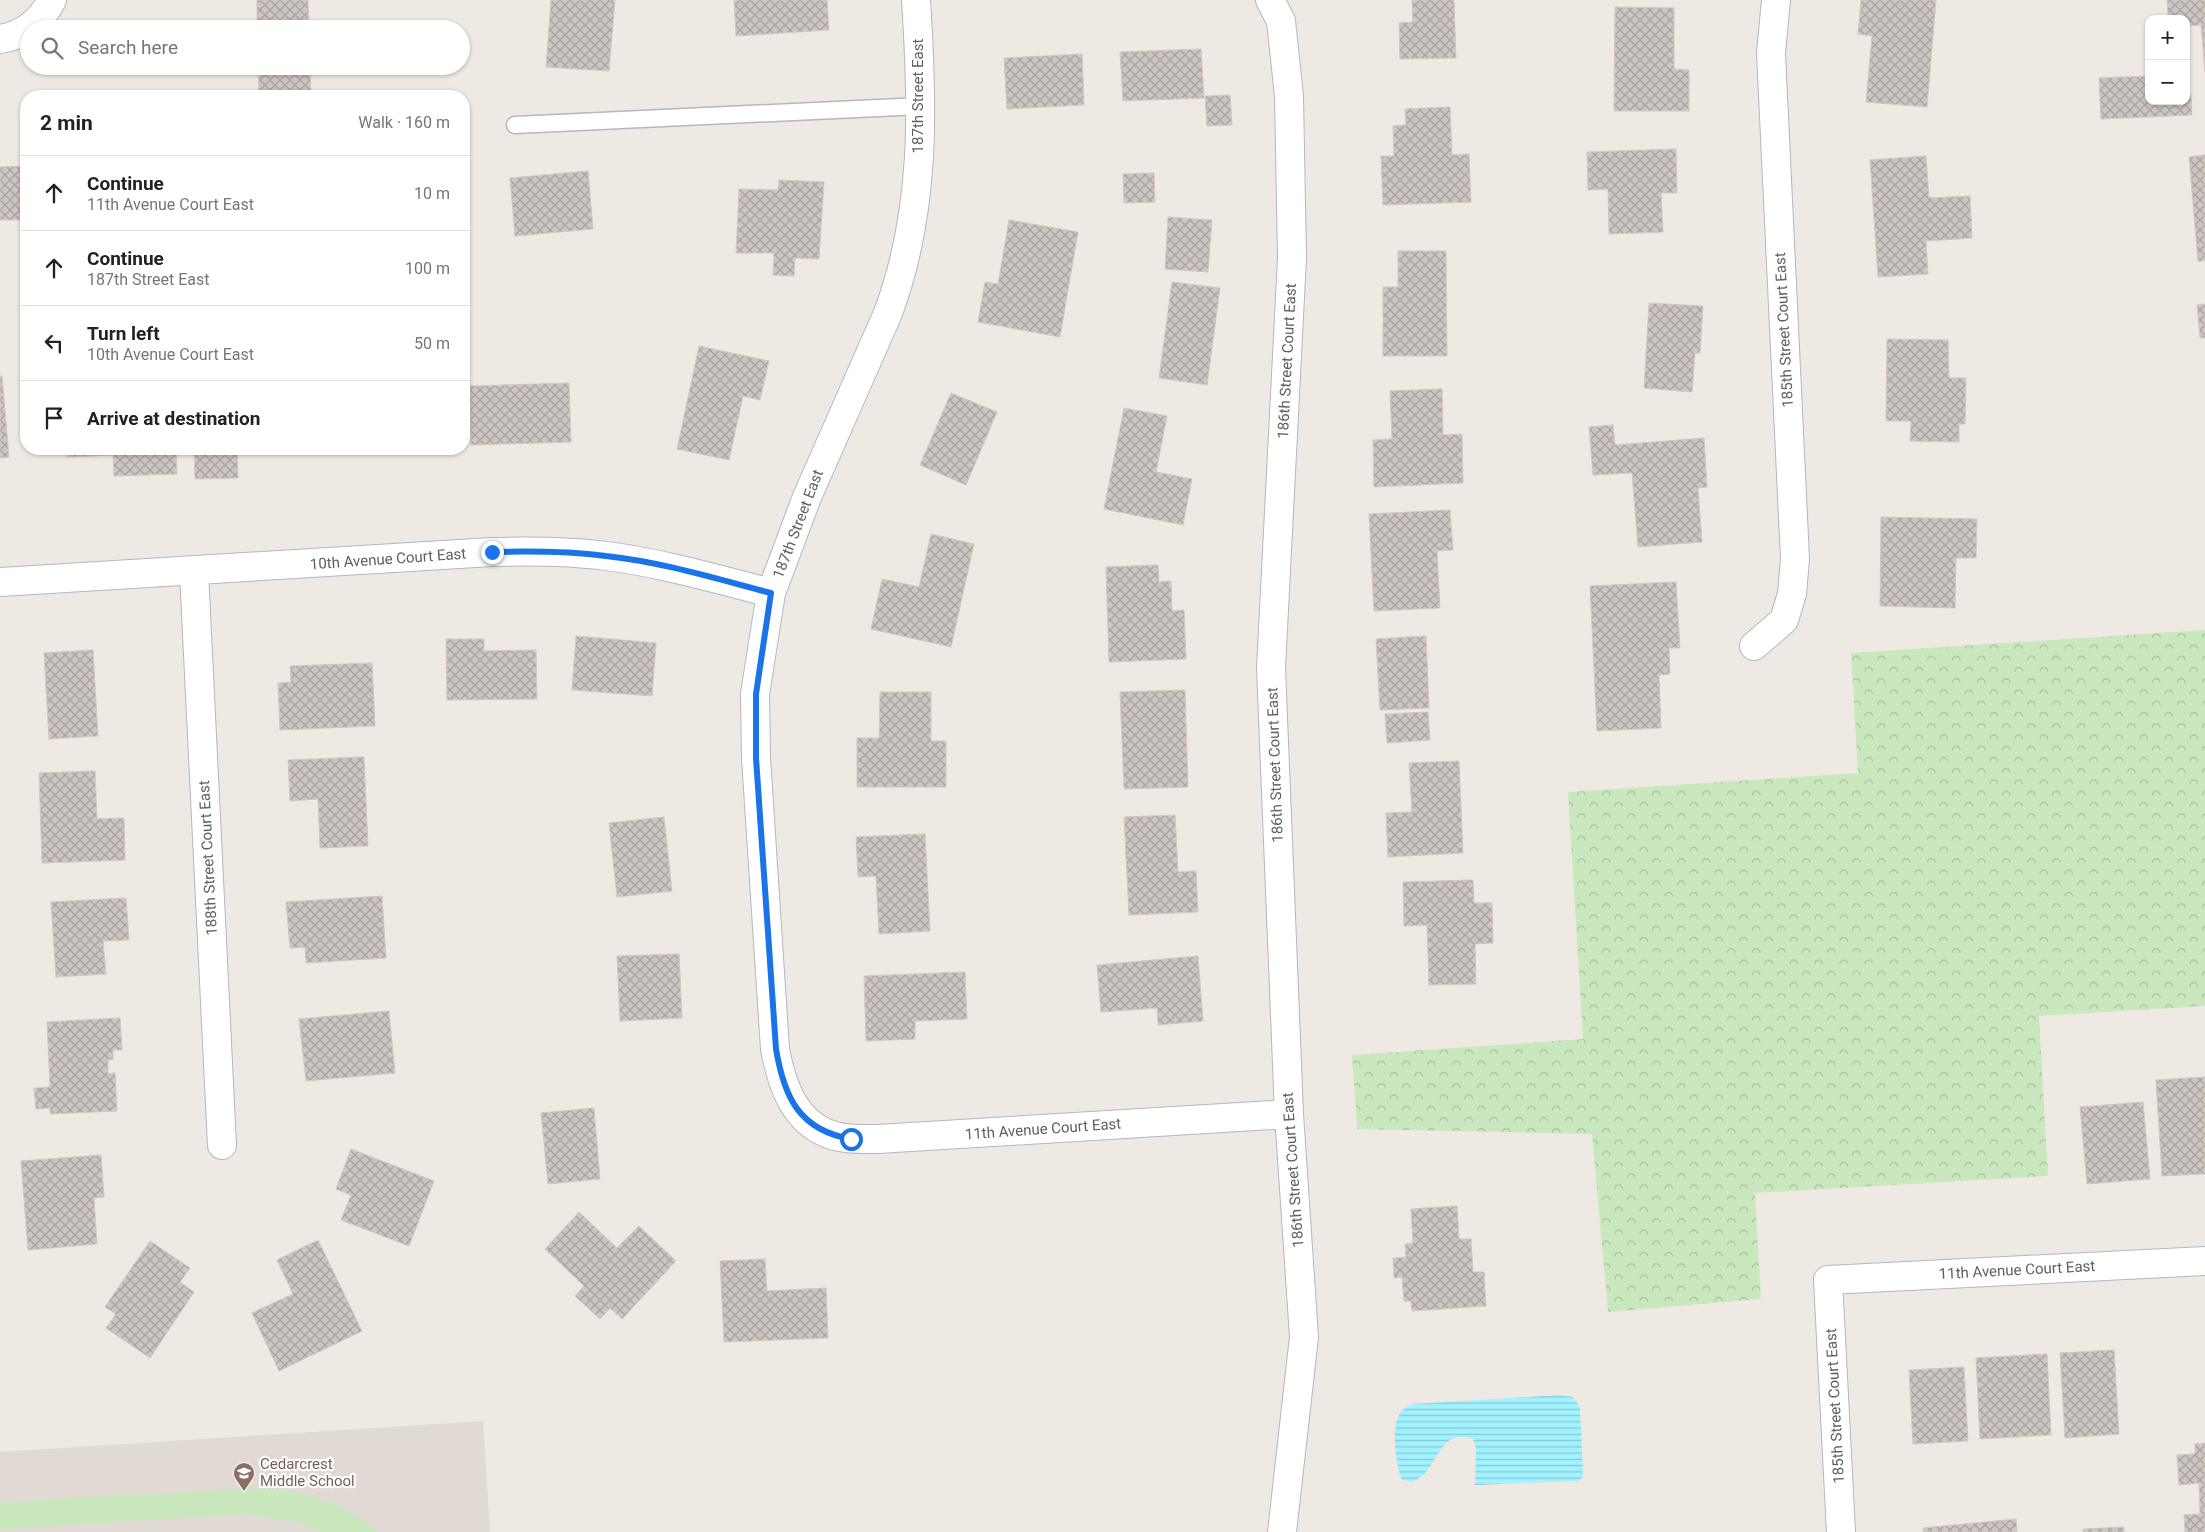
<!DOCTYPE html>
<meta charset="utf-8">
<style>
body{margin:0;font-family:Roboto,sans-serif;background:#f2f2f2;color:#222}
.controls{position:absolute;right:15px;top:15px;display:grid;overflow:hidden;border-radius:10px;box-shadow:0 1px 4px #0004}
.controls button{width:45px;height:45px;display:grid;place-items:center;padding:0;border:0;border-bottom:1px solid #e0e0e0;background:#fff;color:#222;font:25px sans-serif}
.stop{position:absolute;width:15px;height:15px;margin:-11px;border:4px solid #1a73e8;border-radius:50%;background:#fff}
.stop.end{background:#1a73e8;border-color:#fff;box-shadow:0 1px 5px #0008}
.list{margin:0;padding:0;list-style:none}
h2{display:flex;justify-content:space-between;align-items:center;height:65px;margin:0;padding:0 20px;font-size:21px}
h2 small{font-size:16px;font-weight:400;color:#767676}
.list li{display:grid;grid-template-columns:32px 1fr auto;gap:15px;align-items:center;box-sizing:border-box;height:75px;padding:0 20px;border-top:1px solid #e0e0e0}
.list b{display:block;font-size:19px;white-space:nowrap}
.list p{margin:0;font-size:16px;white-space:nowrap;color:#767676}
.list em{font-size:16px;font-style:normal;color:#767676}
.icon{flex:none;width:28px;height:28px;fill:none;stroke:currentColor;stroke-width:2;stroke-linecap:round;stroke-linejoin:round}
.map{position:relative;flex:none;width:2205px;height:1532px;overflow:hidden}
.search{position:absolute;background:#fff;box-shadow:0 1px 4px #0004;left:20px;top:20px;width:450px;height:55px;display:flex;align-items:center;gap:12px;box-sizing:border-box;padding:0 18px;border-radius:28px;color:#767676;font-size:19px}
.panel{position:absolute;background:#fff;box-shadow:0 1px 4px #0004;left:20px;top:90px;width:450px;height:365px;border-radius:20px}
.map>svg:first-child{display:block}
</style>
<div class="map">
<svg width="2205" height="1532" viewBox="0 0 2205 1532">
<defs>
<pattern id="forest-crowns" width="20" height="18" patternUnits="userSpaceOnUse" patternTransform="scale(1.25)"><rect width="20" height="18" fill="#cae8be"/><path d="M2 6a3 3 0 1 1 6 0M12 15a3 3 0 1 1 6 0" fill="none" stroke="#a7bf9e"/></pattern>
<pattern id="water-rules" width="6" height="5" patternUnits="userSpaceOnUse" patternTransform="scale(1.25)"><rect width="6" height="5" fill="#a2f2ff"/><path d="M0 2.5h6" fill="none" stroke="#87c7d2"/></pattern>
<pattern id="building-cross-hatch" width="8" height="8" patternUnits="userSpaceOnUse" patternTransform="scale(1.25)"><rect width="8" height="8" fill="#ccc5c2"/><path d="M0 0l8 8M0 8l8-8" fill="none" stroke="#a9a3a1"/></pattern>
</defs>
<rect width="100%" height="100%" fill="#efe9e3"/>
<path fill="#e1dad4" d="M483 1421 490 1532H0V1452Z"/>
<path fill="url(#forest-crowns)" d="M2205 630V1006L2039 1016 2048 1176 1755 1193 1761 1299 1608 1312 1592 1134 1357 1129 1352 1055 1583 1039 1568 792 1858 773 1851 653Z"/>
<path fill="#cae8be" d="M267 1488C312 1493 343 1503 379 1532H323L296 1522 247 1514 0 1529V1502Z"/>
<path fill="url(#water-rules)" d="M1559 1395 1573 1397 1580 1407 1583 1477 1578 1481 1475 1485 1476 1448 1473 1439C1443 1430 1441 1454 1426 1472 1423 1476 1417 1479 1413 1482L1402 1480C1396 1466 1389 1421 1403 1410 1405 1408 1410 1406 1413 1404Z"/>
<path fill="url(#building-cross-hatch)" stroke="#d4c8c1" d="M257 0H308L309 29H257Z
M551 0H615L609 71 546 67Z
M734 0H827L829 30 736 36Z
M1412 0H1454L1456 58 1400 59 1399 23 1413 22Z
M1861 0H1936L1927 107 1866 102 1872 36 1858 34Z
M2167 0H2205V72L2201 25 2186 26V19H2152L2168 17Z
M1615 7 1674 8V69L1689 70V111H1614Z
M1201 49 1204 98 1123 101 1120 52Z
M1082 54 1084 105 1007 109 1004 58Z
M258 66H310L311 96H259Z
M2149 76V101H2186V95H2191L2192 115 2101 119 2099 78Z
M1230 95 1232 125 1207 126 1205 96Z
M1450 107 1452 155 1469 154 1471 202 1383 205 1381 156H1394L1393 126 1406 125 1405 109Z
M1676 149 1677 193H1661L1663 232 1609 234 1608 189 1588 190 1587 152Z
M2205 155V261H2198L2189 157Z
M1926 156 1929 198 1970 196 1972 238 1926 241 1928 274 1878 277 1870 160Z
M26 166V220H0V167Z
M588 171 593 229 515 236 510 178Z
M1154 173 1155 202 1124 203 1123 174Z
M779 180 824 182 819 259 795 258 794 276 773 275 774 253H736L739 189 778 190Z
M1168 217 1212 220 1208 272 1165 269Z
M1009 220 1078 232 1060 337 978 322 985 282 998 284Z
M1398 251H1446L1447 356H1383V287H1398Z
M1172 282 1220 288 1207 385 1159 378Z
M1649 303 1703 306 1700 353H1695L1692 392 1644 388Z
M2205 304V338H2200L2197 305Z
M1887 339 1948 340 1949 378H1966L1965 424H1959V442L1910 441 1911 421H1886Z
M699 346 769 361 760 400 743 396 729 460 677 449Z
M0 376H2L9 457 0 458Z
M569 383 571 442 471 445 470 386Z
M1442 389 1443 435 1462 434 1463 483 1374 487 1373 440 1392 439 1390 391Z
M951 393 997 412 966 485 920 465Z
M1124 408 1167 416 1156 472 1192 479 1183 525 1104 509Z
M1613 425 1615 445 1704 438 1707 487 1698 488 1702 542 1638 547 1632 473 1593 475 1589 427Z
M67 449H176L177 474 114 476 113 455 67 457Z
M194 449H237L238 478 195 479Z
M318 449H397V451L319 454Z
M1450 510 1453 550 1437 551 1440 608 1374 611 1369 514Z
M1881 517 1977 519 1976 558H1956L1955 608 1880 606Z
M931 534 974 544 951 647 871 629 882 579 919 587Z
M1158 565 1159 582 1171 581 1172 611 1184 610 1186 659 1109 662 1106 567Z
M1676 582 1680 648H1669L1670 674 1659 675 1661 728 1597 731 1590 586Z
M576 636 656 643 652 696 572 690Z
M1426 636 1429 708 1380 710 1376 639Z
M446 639H484V651L536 650 537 699 447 700Z
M93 650 98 736 49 739 44 653Z
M372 663 375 726 280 730 278 683 291 682 290 666Z
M1185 690 1188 787 1124 789 1120 692Z
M880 692H931V741H946V787H857V738H879Z
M1428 712 1430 740 1387 743 1385 714Z
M364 757 368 846 320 848 318 799 290 801 288 760Z
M1459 761 1463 853 1388 857 1386 813 1412 812 1409 763Z
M95 771 97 819 124 818 125 860 42 863 39 773Z
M1175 815 1178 872 1196 871 1198 912 1129 915 1124 817Z
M664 817 672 891 617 897 609 823Z
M925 834 930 931 879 934 876 876 858 877 856 837Z
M1473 880 1474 903H1492L1493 943 1475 944 1476 984 1429 985 1427 925 1404 926 1403 882Z
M382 896 386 958 306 963 305 947 290 948 286 902Z
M126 898 129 940 103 941 106 974 56 977 51 902Z
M679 954 682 1018 620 1021 617 956Z
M1198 956 1203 1021 1158 1025 1157 1008 1101 1012 1097 965Z
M965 972 967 1019 915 1021V1039L866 1041 864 976Z
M389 1011 395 1073 306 1081 299 1019Z
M120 1018 122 1050H113V1059L108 1060V1074L115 1073 117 1111 50 1114V1108L36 1109 34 1088 50 1087 47 1022Z
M2205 1077V1174L2162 1176 2156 1080Z
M2143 1102 2150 1179 2087 1184 2080 1107Z
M594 1108 600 1179 548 1184 541 1113Z
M351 1149 434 1181 409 1246 341 1220 351 1195 336 1189Z
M101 1155 104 1197 94 1198 97 1244 28 1250 21 1161Z
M1457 1206 1459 1239H1471L1473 1272H1484L1486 1306 1412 1311 1411 1301H1404L1402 1277 1394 1278 1393 1258 1406 1257 1405 1244 1413 1243 1411 1209Z
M579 1212 617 1248 639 1226 676 1261 622 1319 610 1308 600 1319 575 1296 584 1286 545 1249Z
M318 1240 362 1331 279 1371 252 1313 293 1294 277 1260Z
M150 1241 190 1268 180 1282 194 1292 150 1358 106 1328 116 1314 105 1307Z
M765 1259 767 1291 826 1288 828 1338 724 1342 720 1261Z
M2114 1350 2119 1434 2065 1438 2060 1353Z
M2047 1354 2051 1435 1980 1439 1976 1358Z
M1964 1367 1968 1441 1913 1444 1909 1370Z
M2205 1443V1532H2185L2184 1515 2200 1514 2199 1483 2179 1485 2177 1455 2195 1454V1444Z
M2016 1519 2017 1532H1923V1528Z
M2124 1527V1532H2083V1529Z"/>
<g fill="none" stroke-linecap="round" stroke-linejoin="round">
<g stroke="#b3b8bb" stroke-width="19">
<path id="lane" d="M515 125 921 106"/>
</g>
<g stroke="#b3b8bb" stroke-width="30">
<path id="street" d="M916 0C923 107 926 211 888 313L807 497 771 593 755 694 756 758 775 1049C782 1086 795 1125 835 1136 849 1140 863 1139 878 1139L1289 1114
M1270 0 1281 21 1289 96 1292 258 1271 668 1289 1114 1304 1337 1282 1532
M0 39C23 36 42 20 52 0
M194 572 222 1145
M0 582 492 552C530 551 568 551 606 556 662 563 717 579 771 593
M1754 646 1784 620 1792 594 1795 559 1771 53 1776 0
M1841 1532 1828 1280 2205 1261"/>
</g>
<use href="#lane" stroke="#fff" stroke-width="16"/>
<use href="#street" stroke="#fff" stroke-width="28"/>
</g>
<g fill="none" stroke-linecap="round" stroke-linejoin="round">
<path stroke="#1a73e8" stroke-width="6" d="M492 552C530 551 568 551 606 556 662 562 717 579 771 593L756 694V758L776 1049C784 1097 799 1130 851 1139"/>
</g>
<defs>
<g id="school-pin" transform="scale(1.125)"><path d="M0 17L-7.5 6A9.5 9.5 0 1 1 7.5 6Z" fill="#8d6e63" stroke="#fff"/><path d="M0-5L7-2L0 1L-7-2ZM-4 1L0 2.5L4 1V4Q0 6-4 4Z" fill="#fff"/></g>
</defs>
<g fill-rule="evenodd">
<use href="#school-pin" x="244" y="1473"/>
</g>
<g text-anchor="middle" stroke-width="4.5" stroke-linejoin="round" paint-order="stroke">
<g font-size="15" fill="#5b6264" stroke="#fff">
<text transform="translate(918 96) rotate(-90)" y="5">187th Street East</text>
<text transform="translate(1784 330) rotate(-93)" y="5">185th Street Court East</text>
<text transform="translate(1287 361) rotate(-87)" y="5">186th Street Court East</text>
<text transform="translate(798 524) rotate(-69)" y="5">187th Street East</text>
<text transform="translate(388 559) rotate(-4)" y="5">10th Avenue Court East</text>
<text transform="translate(1275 765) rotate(-92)" y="5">186th Street Court East</text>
<text transform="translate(208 858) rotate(-93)" y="5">188th Street Court East</text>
<text transform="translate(1043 1129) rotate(-4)" y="5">11th Avenue Court East</text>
<text transform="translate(1293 1170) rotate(-94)" y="5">186th Street Court East</text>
<text transform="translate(2017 1270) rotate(-3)" y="5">11th Avenue Court East</text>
<text transform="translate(1835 1406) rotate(-93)" y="5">185th Street Court East</text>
</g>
<g font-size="15" fill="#785e54" stroke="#fff" text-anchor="start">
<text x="260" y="1469">Cedarcrest<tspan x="260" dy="17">Middle School</tspan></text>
</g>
</g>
</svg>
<div class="controls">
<button>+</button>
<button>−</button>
</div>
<div class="stop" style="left:851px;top:1139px"></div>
<div class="stop end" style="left:492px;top:552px"></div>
<div class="search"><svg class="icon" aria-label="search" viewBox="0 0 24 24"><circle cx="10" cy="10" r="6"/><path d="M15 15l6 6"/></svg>Search here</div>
<section class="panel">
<h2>2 min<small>Walk · 160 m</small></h2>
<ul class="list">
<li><svg class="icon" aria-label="ahead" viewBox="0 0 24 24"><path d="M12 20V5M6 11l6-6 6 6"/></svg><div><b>Continue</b><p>11th Avenue Court East</p></div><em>10 m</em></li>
<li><svg class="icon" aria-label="ahead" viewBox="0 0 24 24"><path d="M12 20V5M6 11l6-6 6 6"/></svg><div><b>Continue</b><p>187th Street East</p></div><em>100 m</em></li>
<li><svg class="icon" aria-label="left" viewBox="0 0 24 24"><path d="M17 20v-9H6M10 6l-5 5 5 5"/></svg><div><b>Turn left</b><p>10th Avenue Court East</p></div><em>50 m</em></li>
<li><svg class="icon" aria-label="arrive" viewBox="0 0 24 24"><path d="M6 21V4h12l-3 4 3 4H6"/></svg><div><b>Arrive at destination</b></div></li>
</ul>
</section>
</div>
